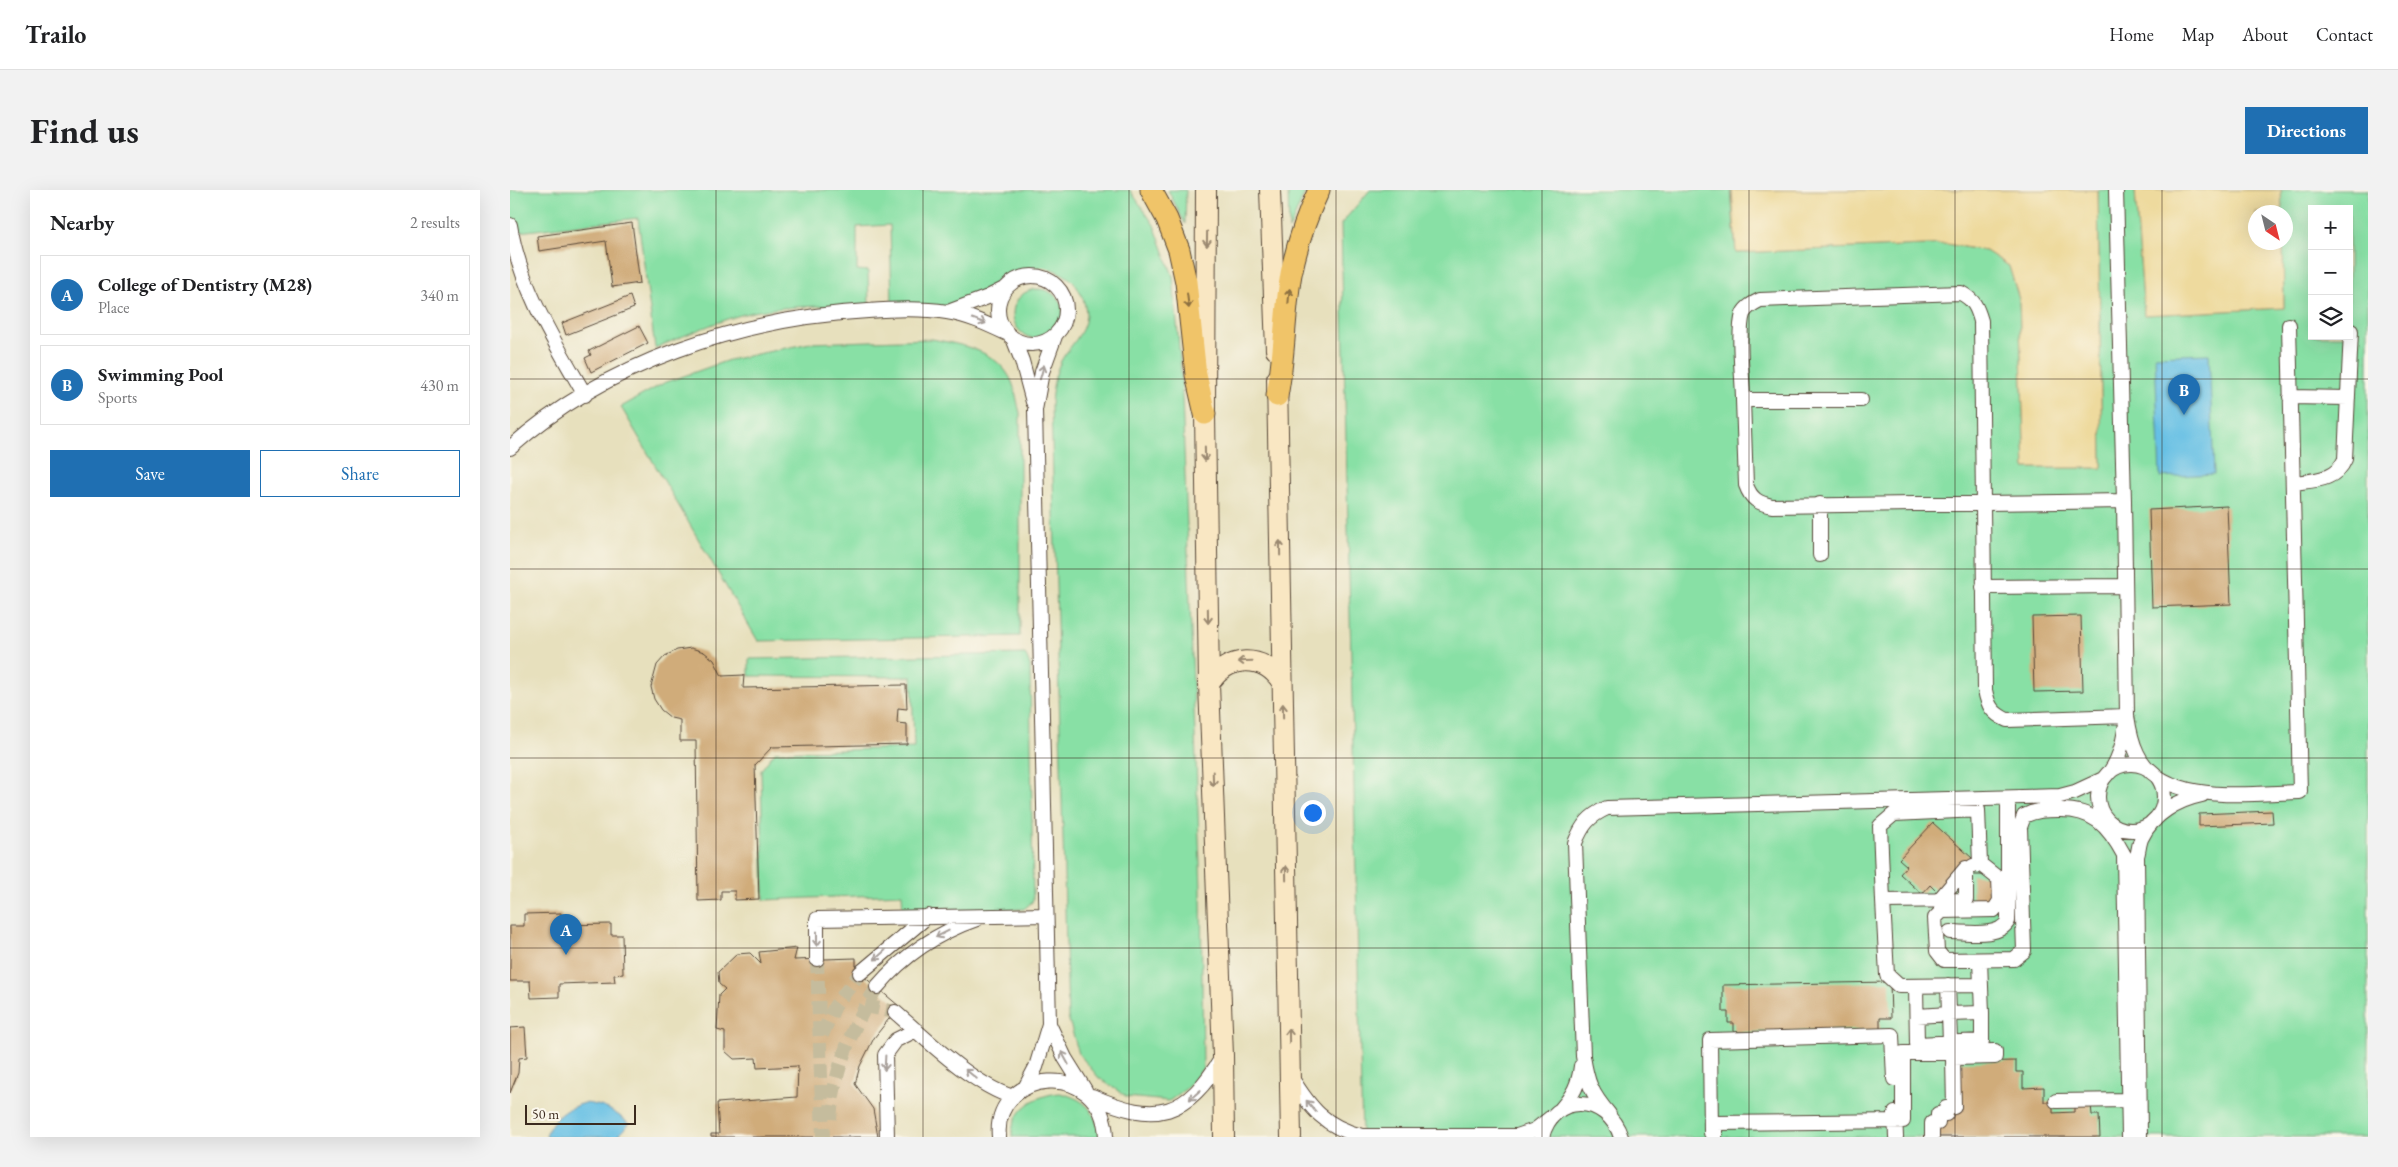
<!DOCTYPE html>
<meta charset="utf-8">
<style>
body{margin:0;font-family:"EB Garamond",serif;background:#f2f2f2;color:#202124}
.controls{position:absolute;right:15px;top:15px;display:grid;overflow:hidden;border-radius:0px;box-shadow:0 5px 20px #0002}
.controls button{width:45px;height:45px;display:grid;place-items:center;padding:0;border:0;border-bottom:1px solid #e0e0e0;background:#fff;color:#202124;font:25px sans-serif}
.compass{position:absolute;left:1738px;top:15px;width:45px;height:45px;border-radius:50%;background:#fff;box-shadow:0 5px 20px #0002;rotate:145deg}
.scale{position:absolute;left:15px;bottom:12px;width:111px;box-sizing:border-box;padding-left:5px;border:2px solid #3b2a1e;border-top:0;font-size:14px;line-height:18px;white-space:nowrap;color:#3b2a1e;-webkit-text-stroke:4px #fbf7ec;paint-order:stroke}
.you{position:absolute;left:802px;top:622px;width:18px;height:18px;margin:-12px;border:4px solid #fff;border-radius:50%;background:#1a73e8;box-shadow:0 0 0 8px #1a73e833}
.badge{display:grid;place-items:center;width:32px;height:32px;border-radius:50%;background:#1f6fb2;color:#fff;font-size:16px;font-weight:700}
.pin{position:absolute;translate:-50% -41px;filter:drop-shadow(0 1px 2px #0008)}
.pin::after{content:'';position:absolute;top:26px;width:18px;height:15px;background:inherit;clip-path:polygon(0 0,100% 0,50% 100%)}
.list{margin:0;padding:0;list-style:none}
h2{display:flex;justify-content:space-between;align-items:center;height:65px;margin:0;padding:0 20px;font-size:21px}
h2 small{font-size:16px;font-weight:400;color:#757577}
.list li{display:grid;grid-template-columns:32px 1fr auto;gap:15px;align-items:center;box-sizing:border-box;height:80px;margin:0 10px 10px;padding:0 10px;border:1px solid #e0e0e0;border-radius:0px}
.list b{display:block;font-size:19px;white-space:nowrap}
.list p{margin:0;font-size:16px;white-space:nowrap;color:#757577}
.list em{font-size:16px;font-style:normal;color:#757577}
.actions{display:flex;gap:10px;padding:15px 20px}
.actions a{flex:1;padding:11px 0;border:1px solid #1f6fb2;border-radius:0px;text-align:center;font-size:18px;color:#1f6fb2}
.actions .main{background:#1f6fb2;color:#fff}
.icon{flex:none;width:28px;height:28px;fill:none;stroke:currentColor;stroke-width:2;stroke-linecap:round;stroke-linejoin:round}
.map{position:relative;flex:none;width:1858px;height:947px;overflow:hidden;border-radius:0px}
header{display:flex;align-items:center;gap:30px;box-sizing:border-box;height:70px;padding:0 25px;background:#fff;border-bottom:1px solid #e0e0e0}
header strong{font-size:24px}
nav{display:flex;gap:28px;margin-inline-start:auto;font-size:18px}
.intro{display:flex;align-items:center;justify-content:space-between;box-sizing:border-box;height:120px;padding:0 30px}
h1{margin:0;font-size:35px}
.button{padding:12px 22px;border-radius:0px;background:#1f6fb2;color:#fff;font-size:18px;font-weight:700}
main{display:flex;gap:30px;padding:0 30px}
aside{flex:1;background:#fff;border-radius:0px;box-shadow:0 5px 20px #0002}
.map>svg:first-child{display:block}
</style>
<header>
<strong>Trailo</strong>
<nav><a>Home</a><a>Map</a><a>About</a><a>Contact</a></nav>
</header>
<div class="intro"><h1>Find us</h1><a class="button">Directions</a></div>
<main>
<aside>
<h2>Nearby<small>2 results</small></h2>
<ul class="list">
<li><span class="badge">A</span><div><b>College of Dentistry (M28)</b><p>Place</p></div><em>340 m</em></li>
<li><span class="badge">B</span><div><b>Swimming Pool</b><p>Sports</p></div><em>430 m</em></li>
</ul>
<div class="actions"><a class="main">Save</a><a>Share</a></div>
</aside>
<div class="map">
<svg width="1858" height="947" viewBox="0 0 1858 947">
<rect width="100%" height="100%" fill="#fbf7ec"/>
<filter id="ink" filterUnits="userSpaceOnUse"><feTurbulence type="fractalNoise" baseFrequency=".02" numOctaves="2"/><feDisplacementMap in="SourceGraphic" scale="10" xChannelSelector="R" yChannelSelector="G"/><feConvolveMatrix kernelMatrix="1 2 1 2 8 2 1 2 1" color-interpolation-filters="sRGB"/></filter>
<filter id="wash" filterUnits="userSpaceOnUse"><feTurbulence type="fractalNoise" baseFrequency=".0096" numOctaves="4" result="noise"/><feDisplacementMap in="SourceGraphic" scale="20" xChannelSelector="R" yChannelSelector="G"/><feGaussianBlur stdDeviation="1.12" result="paint"/><feColorMatrix in="noise" values="0 0 0 0 0 0 0 0 0 0 0 0 0 0 0 0 0 1.4 0 .05"/><feComposite in="paint" operator="in"/></filter>
<g filter="url(#wash)">
<rect width="100%" height="100%" fill="#e7e0bd"/>
<path fill="#88e0a5" stroke="#628562" fill-rule="evenodd" d="M0 0H620L644 35 663 86 671 181 691 700 693 878 677 898 659 911 617 907 589 888 569 864 558 827 541 215C542 199 544 186 551 171 559 156 575 144 576 125 576 112 569 96 559 88 514 57 494 103 454 115 438 119 401 116 382 116L380 35 347 37V80L358 81 359 116C321 116 281 115 243 122 210 129 177 145 145 158L128 28 0 43Z
M658 0H676L675 34Z
M778 0H796L779 40Z
M860 0H1221L1226 63 1437 54 1476 61 1499 76 1509 109 1515 278H1592L1588 0H1625L1634 125 1774 118 1773 53 1776 52V22H1772L1771 0H1858V947H852L831 34ZM1802 19H1839V146H1802Z
M503 124a25 25 0 1 1 50 0a25 25 0 1 1-50 0Z
M422 149C452 155 488 160 502 192 506 201 507 213 510 223V446L248 451 111 217 154 193 219 170 300 153Z
M515 464 520 475 523 711 514 719 393 724 392 704 254 710 251 580 265 562 404 558 402 487 239 486V469Z
M550 903C577 910 585 920 590 947H502C501 919 526 905 550 903Z"/>
<path fill="#eeda9e" stroke="#94825e" d="M1222 0H1588L1592 278H1515L1509 109 1499 76 1476 61 1437 54 1226 63Z
M1625 0H1771L1772 22H1746V52L1773 53 1774 118 1634 125Z"/>
<path fill="#66c0e4" stroke="#507581" d="M1699 164 1704 284 1650 287 1645 166Z
M75 913C94 915 105 921 119 934L106 947H36C41 927 57 918 75 913Z"/>
<g id="blocks">
<path fill="#d0ac7a" d="M122 33 130 93 102 97 96 51 29 61 27 46Z
M120 106 124 118 56 145 52 133Z
M129 136 138 153 81 182 75 168 81 165 79 161Z
M1717 316 1721 414 1642 417 1639 320Z
M1571 426 1573 501 1524 502 1522 427Z
M181 458 194 462 204 470 212 486 234 485 233 498 396 495 397 519 388 518 387 533 397 534V554L262 557 245 575 249 709 225 710V701H211V710L188 711 186 551H170V530L161 528 151 520 144 509 141 497 147 475 155 466 167 460Z
M1762 621 1763 633 1689 636V624Z
M1423 633 1462 668 1429 704 1420 695 1412 704 1390 684 1397 676 1389 669Z
M1462 685H1483L1484 714 1463 715Z
M51 723 52 735 101 734V745H112L113 784 104 785 105 792 49 794V807L21 808 20 791H0V736H14V724Z
M287 758 284 770 346 768V780L389 816 364 848 350 876 345 894 363 919 368 947H201V944H209L207 913 287 907 288 876 247 878 246 868 224 869 215 861V842L207 840 209 805 215 799 209 794 208 782 227 764 240 763 251 774 249 762Z
M1380 792 1381 828H1370V840L1224 842V833H1218V822H1213V795Z
M15 837 17 867 9 868 8 883 0 903V838Z
M1506 871V882H1513V898L1534 897V912H1543V923L1564 922V914H1581L1582 925H1589L1590 947H1425L1431 927H1439L1447 872Z"/>
</g>
</g>
<g filter="url(#ink)">
<use href="#blocks" fill-opacity="0" stroke="#554536" stroke-width="1"/>
<g fill="none" stroke-linecap="round" stroke-linejoin="round">
<path stroke="#c5bc9d" stroke-width="14" stroke-dasharray="14 7" stroke-linecap="butt" d="M307 769 313 947
M355 816 385 822
M312 845 325 816 350 783
M320 929C324 880 341 839 367 797"/>
<g stroke="#554536" stroke-width="16">
<path id="street" d="M0 35C10 97 44 151 75 205
M488 120a34 34 0 1 1 68 0a34 34 0 1 1-68 0Z
M438 122 478 107 496 98
M503 148 512 171 523 212
M1780 207 1838 208
M1233 210C1233 189 1227 143 1233 124 1236 117 1244 113 1250 110L1451 103C1464 110 1467 117 1471 131L1475 500C1478 516 1482 523 1497 530L1617 526
M1351 210H1233L1236 295C1241 309 1248 313 1262 316L1614 311 1606 0
M0 258C96 172 231 128 358 121 384 119 412 118 437 122 458 125 479 135 498 144
M1784 293C1804 290 1826 291 1835 269L1841 141
M1310 314V365
M1473 397 1615 396
M1617 526C1619 539 1621 551 1627 563 1652 617 1742 603 1790 602L1779 135
M1588 607a33 33 0 1 1 66 0a33 33 0 1 1-66 0Z
M1600 582C1612 564 1614 547 1617 526L1614 311
M1470 674 1489 689 1490 711 1484 720 1432 721 1425 728 1427 761 1434 770 1504 769 1514 761 1510 637 1514 626C1526 620 1535 620 1548 620 1583 619 1598 635 1614 665L1619 947
M1429 710 1456 678V710L1373 711 1377 785 1389 796 1471 795
M1373 711 1370 636 1384 624 1468 620 1470 674 1463 676
M1440 742C1457 742 1489 748 1498 731V608
M307 769V729L536 725
M350 783 418 726
M1438 795 1439 824 1472 823 1470 770
M1406 796 1407 854 1472 851V823
M367 797C394 765 426 743 467 729
M385 822C417 850 463 895 503 907
M1407 826 1439 824 1440 852
M539 834 555 868 575 900
M781 887C800 918 815 937 852 946H1007L1025 940 1044 925
M515 898 526 877 539 834 525 220 532 182 545 146
M582 906C647 935 676 927 713 866
M1546 911 1619 910
M1051 919C1063 905 1069 894 1071 876
M1385 923 1386 947
M1099 924C1081 903 1077 892 1073 866L1065 653C1072 635 1079 626 1097 618L1550 606 1565 602 1593 589
M1201 943 1200 850 1382 845 1384 889
M377 947 375 865 386 850 406 840
M489 947C482 879 593 867 596 947
M1032 947C1043 902 1097 904 1111 947
M1205 947V933L1393 931V863L1485 861V867L1443 868 1444 917 1436 918V924H1428V933H1422V947
M1630 947 1627 666C1629 660 1629 652 1632 647 1643 624 1668 610 1692 605"/>
</g>
<g stroke="#554536" stroke-width="22">
<path id="secondary" d="M696 0 695 224 699 494 713 866 714 947
M760 0 766 160
M767 189 781 947
M699 494C717 465 753 463 772 492"/>
</g>
<g stroke="#554536" stroke-width="23">
<path id="primary" d="M641 0 657 29 669 60 676 92 686 185 695 224
M767 206C775 166 774 124 781 84 787 55 796 27 809 0"/>
</g>
<use href="#street" stroke="#fff" stroke-width="14"/>
<use href="#secondary" stroke="#f9e7c3" stroke-width="20"/>
<use href="#primary" stroke="#f0c469" stroke-width="21"/>
</g>
<defs><path id="oneway-shaft" d="M-6 0H5M1.5-3L5.5 0L1.5 3" fill="none" stroke-width="1.6" stroke-linecap="round" stroke-linejoin="round" transform="scale(1.25)"/></defs>
<g stroke="#9a8870">
<use href="#oneway-shaft" transform="translate(697 49) rotate(91)"/>
<use href="#oneway-shaft" transform="translate(695 264) rotate(89)"/>
<use href="#oneway-shaft" transform="translate(770 358) rotate(-91)"/>
<use href="#oneway-shaft" transform="translate(698 426) rotate(89)"/>
<use href="#oneway-shaft" transform="translate(735 471) rotate(178)"/>
<use href="#oneway-shaft" transform="translate(773 521) rotate(-91)"/>
<use href="#oneway-shaft" transform="translate(703 589) rotate(88)"/>
<use href="#oneway-shaft" transform="translate(776 683) rotate(-91)"/>
<use href="#oneway-shaft" transform="translate(779 846) rotate(-91)"/>
</g>
<g stroke="#8c6f40">
<use href="#oneway-shaft" transform="translate(779 106) rotate(-85)"/>
<use href="#oneway-shaft" transform="translate(678 111) rotate(83)"/>
</g>
<g stroke="#a79f9a">
<use href="#oneway-shaft" transform="translate(469 131) rotate(20)"/>
<use href="#oneway-shaft" transform="translate(532 182) rotate(-74)"/>
<use href="#oneway-shaft" transform="translate(432 744) rotate(153)"/>
<use href="#oneway-shaft" transform="translate(307 749) rotate(90)"/>
<use href="#oneway-shaft" transform="translate(370 765) rotate(138)"/>
<use href="#oneway-shaft" transform="translate(555 868) rotate(-119)"/>
<use href="#oneway-shaft" transform="translate(375 873) rotate(93)"/>
<use href="#oneway-shaft" transform="translate(461 884) rotate(-141)"/>
<use href="#oneway-shaft" transform="translate(685 905) rotate(139)"/>
<use href="#oneway-shaft" transform="translate(801 916) rotate(-130)"/>
</g>
</g>
<path fill="none" stroke="#3b2a1e" stroke-width="1" stroke-opacity="0.55" d="M206 0V947M413 0V947M619 0V947M826 0V947M1032 0V947M1239 0V947M1445 0V947M1652 0V947M0 189H1858M0 379H1858M0 568H1858M0 758H1858"/>
</svg>
<div class="controls">
<button>+</button>
<button>−</button>
<button><svg class="icon" aria-label="layers" viewBox="0 0 24 24"><path d="M12 4l9 5-9 5-9-5zM3 14l9 5 9-5"/></svg></button>
</div>
<svg class="compass" viewBox="-18 -18 36 36"><path d="M0-13l5 13h-10z" fill="#e53935"/><path d="M0 13l5-13h-10z" fill="#757577"/></svg>
<div class="scale">50 m</div>
<div class="you"></div>
<div class="pin badge" style="left:56px;top:765px">A</div>
<div class="pin badge" style="left:1674px;top:225px">B</div>
</div>
</main>
